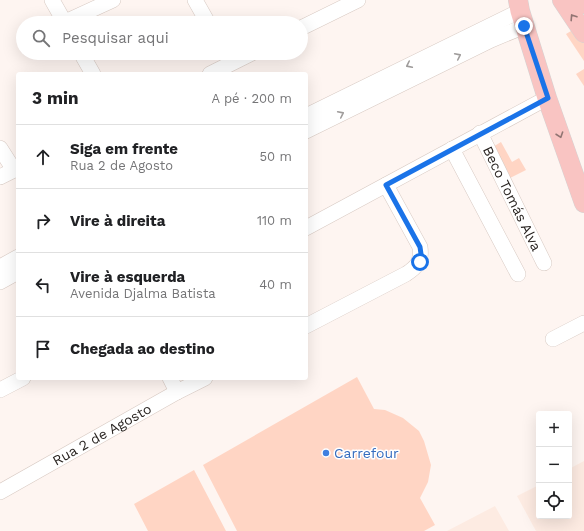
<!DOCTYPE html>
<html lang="pt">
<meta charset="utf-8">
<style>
body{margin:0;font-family:"Work Sans",sans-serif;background:#f6f6f6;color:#202124}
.controls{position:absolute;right:12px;bottom:12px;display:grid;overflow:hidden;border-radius:4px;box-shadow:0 4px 16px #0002}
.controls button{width:36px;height:36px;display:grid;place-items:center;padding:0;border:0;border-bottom:1px solid #e0e0e0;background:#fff;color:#202124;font:20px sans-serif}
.stop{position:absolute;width:12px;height:12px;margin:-9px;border:3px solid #1a73e8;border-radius:50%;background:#fff}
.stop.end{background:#1a73e8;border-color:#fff;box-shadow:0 1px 4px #0008}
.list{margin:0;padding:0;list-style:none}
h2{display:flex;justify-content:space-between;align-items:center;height:52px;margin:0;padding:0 16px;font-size:17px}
h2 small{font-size:13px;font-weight:400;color:#757577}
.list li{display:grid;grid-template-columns:26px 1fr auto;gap:12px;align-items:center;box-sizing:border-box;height:64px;padding:0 16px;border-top:1px solid #e0e0e0}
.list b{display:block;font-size:15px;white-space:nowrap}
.list p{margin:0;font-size:13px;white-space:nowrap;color:#757577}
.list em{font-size:13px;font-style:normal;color:#757577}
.icon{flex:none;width:22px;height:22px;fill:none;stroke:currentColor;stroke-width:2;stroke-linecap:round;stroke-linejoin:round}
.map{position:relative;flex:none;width:584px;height:531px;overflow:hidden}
.search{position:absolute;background:#fff;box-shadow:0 4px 16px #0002;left:16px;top:16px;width:292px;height:44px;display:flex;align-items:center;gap:10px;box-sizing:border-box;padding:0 14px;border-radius:22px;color:#757577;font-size:15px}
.panel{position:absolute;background:#fff;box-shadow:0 4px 16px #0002;left:16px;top:72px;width:292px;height:308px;border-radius:4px}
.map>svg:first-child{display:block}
</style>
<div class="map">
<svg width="584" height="531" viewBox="0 0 584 531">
<rect width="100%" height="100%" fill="#fef5f1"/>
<path fill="#fdebe2" d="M584 461V531H536L517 496 539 485V516H569V469Z
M495 506 509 531H447Z"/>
<path fill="#ffd5c4" d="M576 28 584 39V61L566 34Z
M584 69V86L576 74Z
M501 142 512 162 519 158 526 170 508 179 491 148Z
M357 377 374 409 385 410 403 418 419 431 424 441 431 465 428 482 420 498 435 525 424 531H237L203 465Z
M194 470 226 531H148L134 504Z"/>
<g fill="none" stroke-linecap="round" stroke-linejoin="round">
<g stroke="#d8cac3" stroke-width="16">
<g id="minor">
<path d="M52 0 65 23"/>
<path d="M195 0 208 23"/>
<path d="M65 22 113 0"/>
<path d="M301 28 358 0"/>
<path d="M81 53 93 74"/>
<path d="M210 74 252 53"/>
<path d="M306 116 520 11"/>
<path d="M306 131 491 40 525 26"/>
<path id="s1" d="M480 133 544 263"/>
<path d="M0 148 14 170"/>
<path d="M452 149 518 274"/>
<path d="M0 177 18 168"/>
<path d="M306 228 547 98"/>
<path d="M0 267 18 257"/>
<path d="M0 282 18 272"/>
<path d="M306 326 406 274C417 267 422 261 420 247L386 185"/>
<path d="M553 339 584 323"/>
<path d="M170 378 177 392"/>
<path d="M0 390 23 378"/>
<path id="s2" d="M0 492 177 392 205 378"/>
</g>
</g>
<g stroke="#d4d3d3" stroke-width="20">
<path id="major" d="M518 0 520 11 547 98 584 203
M562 0 584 33
M581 0 584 4"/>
</g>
<use href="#minor" stroke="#fff" stroke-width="15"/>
<use href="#major" stroke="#f9c4c2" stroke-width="19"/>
</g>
<defs><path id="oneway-chevron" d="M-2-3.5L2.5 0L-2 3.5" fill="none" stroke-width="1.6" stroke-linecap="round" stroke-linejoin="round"/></defs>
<g stroke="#917472">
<use href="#oneway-chevron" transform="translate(573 17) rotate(-123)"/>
<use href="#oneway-chevron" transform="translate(560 135) rotate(71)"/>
</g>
<g stroke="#9f9c9b">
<use href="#oneway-chevron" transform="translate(458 56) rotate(-26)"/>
<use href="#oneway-chevron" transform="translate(409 65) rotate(154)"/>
<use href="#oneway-chevron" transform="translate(341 114) rotate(-26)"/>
</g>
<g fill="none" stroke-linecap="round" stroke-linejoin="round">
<path stroke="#1a73e8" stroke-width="5" d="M420 262 421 254 420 247 386 185 548 98 524 26"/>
</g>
<circle fill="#3f7fe0" stroke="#fff" stroke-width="1.5" cx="326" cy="453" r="4"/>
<g text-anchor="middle" stroke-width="3" stroke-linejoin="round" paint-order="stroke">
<g font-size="14" fill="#292421" stroke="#fff">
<text dy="5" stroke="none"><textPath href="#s1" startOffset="73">Beco Tomás Alva</textPath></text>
<text dy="5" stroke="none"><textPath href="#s2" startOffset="117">Rua 2 de Agosto</textPath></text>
</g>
<g font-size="14" fill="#366cbe" stroke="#fff" text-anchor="start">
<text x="334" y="458">Carrefour</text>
</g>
</g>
</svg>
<div class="controls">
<button>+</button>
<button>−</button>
<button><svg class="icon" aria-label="locate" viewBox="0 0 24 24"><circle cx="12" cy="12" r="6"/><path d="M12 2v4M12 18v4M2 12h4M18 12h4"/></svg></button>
</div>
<div class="stop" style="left:420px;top:262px"></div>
<div class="stop end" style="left:524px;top:26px"></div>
<div class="search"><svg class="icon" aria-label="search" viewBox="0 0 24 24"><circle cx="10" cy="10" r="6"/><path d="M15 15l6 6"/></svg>Pesquisar aqui</div>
<section class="panel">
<h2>3 min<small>A pé · 200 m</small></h2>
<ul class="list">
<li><svg class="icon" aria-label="ahead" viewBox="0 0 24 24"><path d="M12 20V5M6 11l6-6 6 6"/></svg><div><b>Siga em frente</b><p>Rua 2 de Agosto</p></div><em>50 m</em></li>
<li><svg class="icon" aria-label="right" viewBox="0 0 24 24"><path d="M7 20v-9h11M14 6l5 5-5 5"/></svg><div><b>Vire à direita</b></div><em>110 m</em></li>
<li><svg class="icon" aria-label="left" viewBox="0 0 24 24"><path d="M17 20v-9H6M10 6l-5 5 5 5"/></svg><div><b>Vire à esquerda</b><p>Avenida Djalma Batista</p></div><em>40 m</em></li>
<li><svg class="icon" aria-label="arrive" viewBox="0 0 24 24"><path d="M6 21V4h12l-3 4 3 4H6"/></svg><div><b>Chegada ao destino</b></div></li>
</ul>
</section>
</div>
